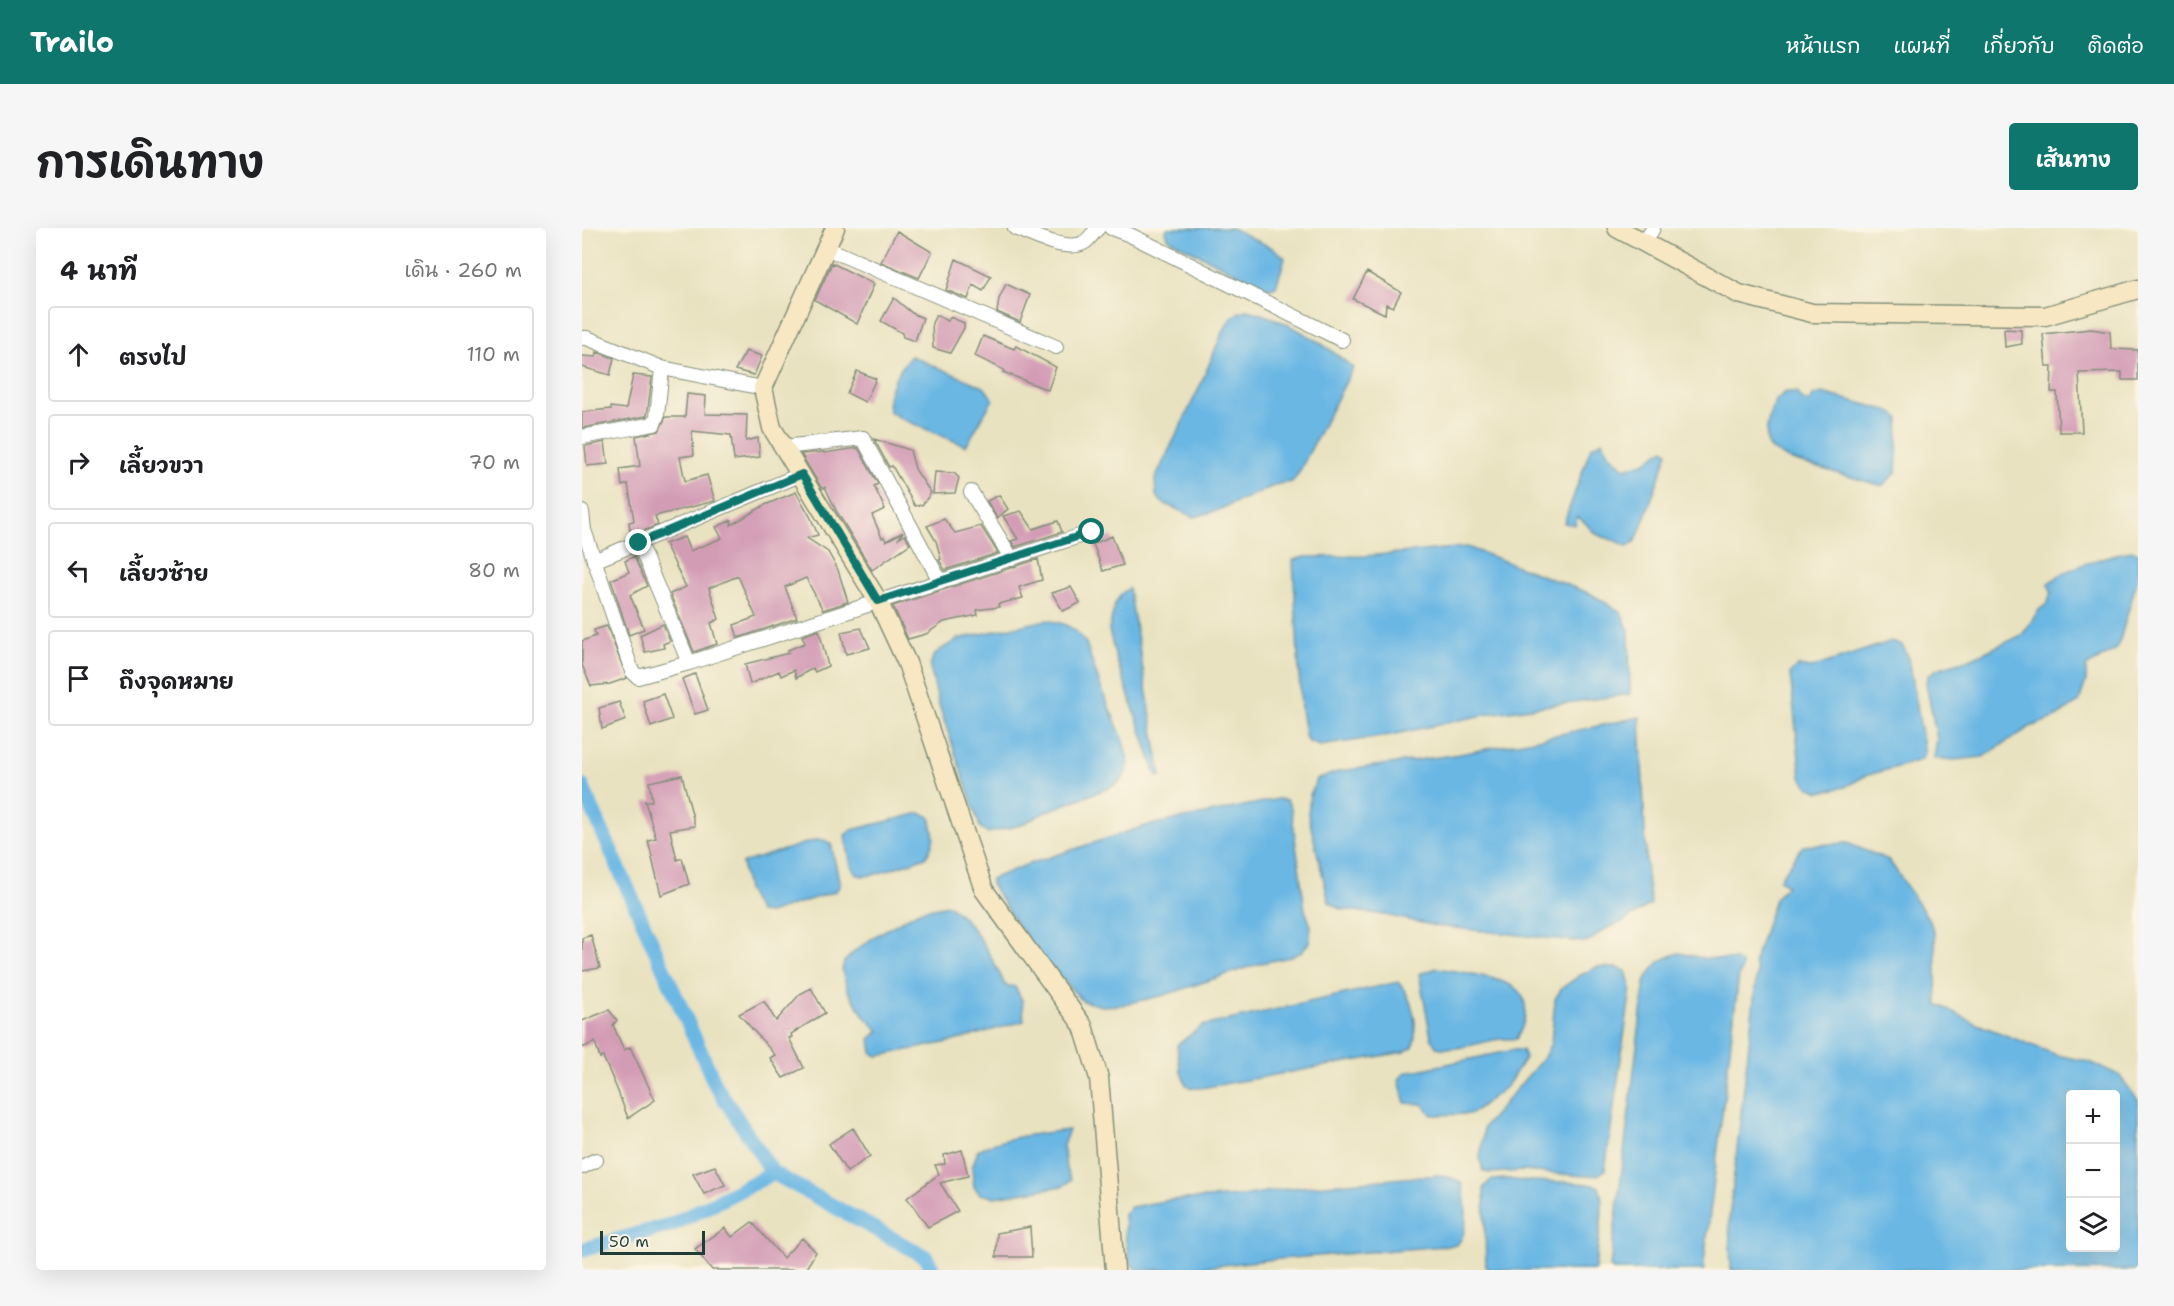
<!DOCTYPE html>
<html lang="th">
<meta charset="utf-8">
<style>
body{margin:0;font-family:"Shantell Sans","Playpen Sans Thai",sans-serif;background:#f6f6f6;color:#202124}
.controls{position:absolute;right:18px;bottom:18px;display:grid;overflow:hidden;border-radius:6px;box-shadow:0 6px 24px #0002}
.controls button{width:54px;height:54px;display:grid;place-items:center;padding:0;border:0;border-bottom:2px solid #e0e0e0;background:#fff;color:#202124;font:30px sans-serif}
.scale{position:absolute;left:18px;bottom:15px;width:105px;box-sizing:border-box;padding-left:6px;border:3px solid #1f3d34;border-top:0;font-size:16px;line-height:21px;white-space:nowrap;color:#1f3d34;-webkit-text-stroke:4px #fcf5e5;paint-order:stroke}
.stop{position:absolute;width:18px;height:18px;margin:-14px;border:4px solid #0f766e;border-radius:50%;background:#fff}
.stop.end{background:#0f766e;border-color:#fff;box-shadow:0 2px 6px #0008}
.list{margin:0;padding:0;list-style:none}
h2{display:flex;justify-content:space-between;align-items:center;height:78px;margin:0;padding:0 24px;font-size:26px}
h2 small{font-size:20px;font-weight:400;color:#757577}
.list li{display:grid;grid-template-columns:39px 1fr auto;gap:18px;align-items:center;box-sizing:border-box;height:96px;margin:0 12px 12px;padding:0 12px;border:2px solid #e0e0e0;border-radius:6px}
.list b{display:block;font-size:22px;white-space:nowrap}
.list em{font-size:20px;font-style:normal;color:#757577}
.icon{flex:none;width:33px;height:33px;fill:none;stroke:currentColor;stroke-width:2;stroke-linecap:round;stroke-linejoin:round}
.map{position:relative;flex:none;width:1556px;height:1042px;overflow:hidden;border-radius:6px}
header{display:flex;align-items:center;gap:36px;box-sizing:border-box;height:84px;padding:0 30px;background:#0f766e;color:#fff}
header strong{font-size:28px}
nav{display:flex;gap:33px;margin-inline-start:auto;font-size:21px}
.intro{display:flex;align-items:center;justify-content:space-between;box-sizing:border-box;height:144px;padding:0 36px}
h1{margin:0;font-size:42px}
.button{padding:15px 27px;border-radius:6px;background:#0f766e;color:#fff;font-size:21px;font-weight:700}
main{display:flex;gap:36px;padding:0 36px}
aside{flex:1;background:#fff;border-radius:6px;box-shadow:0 6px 24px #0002}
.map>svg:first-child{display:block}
</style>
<header>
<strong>Trailo</strong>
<nav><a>หน้าแรก</a><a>แผนที่</a><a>เกี่ยวกับ</a><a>ติดต่อ</a></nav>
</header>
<div class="intro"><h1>การเดินทาง</h1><a class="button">เส้นทาง</a></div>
<main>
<aside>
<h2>4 นาที<small>เดิน · 260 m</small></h2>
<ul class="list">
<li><svg class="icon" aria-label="ahead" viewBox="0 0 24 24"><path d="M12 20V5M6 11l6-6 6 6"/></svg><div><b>ตรงไป</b></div><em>110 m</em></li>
<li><svg class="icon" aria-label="right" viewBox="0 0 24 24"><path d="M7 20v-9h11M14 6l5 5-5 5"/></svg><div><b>เลี้ยวขวา</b></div><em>70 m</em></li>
<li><svg class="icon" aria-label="left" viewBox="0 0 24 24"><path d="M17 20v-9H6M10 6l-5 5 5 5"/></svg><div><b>เลี้ยวซ้าย</b></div><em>80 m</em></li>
<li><svg class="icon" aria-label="arrive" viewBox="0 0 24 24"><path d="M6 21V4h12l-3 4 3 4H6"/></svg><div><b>ถึงจุดหมาย</b></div></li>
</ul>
</aside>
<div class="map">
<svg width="1556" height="1042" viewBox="0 0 1556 1042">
<rect width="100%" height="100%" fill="#fcf5e5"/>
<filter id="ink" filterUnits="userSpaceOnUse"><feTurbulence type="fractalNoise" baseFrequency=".0167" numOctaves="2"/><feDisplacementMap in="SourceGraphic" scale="12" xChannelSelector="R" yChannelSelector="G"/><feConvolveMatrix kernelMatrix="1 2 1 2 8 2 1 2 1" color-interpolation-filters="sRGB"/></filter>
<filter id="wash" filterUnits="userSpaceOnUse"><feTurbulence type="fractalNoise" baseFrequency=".008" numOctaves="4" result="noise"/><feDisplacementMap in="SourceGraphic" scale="24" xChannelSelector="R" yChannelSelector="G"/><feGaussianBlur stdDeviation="1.35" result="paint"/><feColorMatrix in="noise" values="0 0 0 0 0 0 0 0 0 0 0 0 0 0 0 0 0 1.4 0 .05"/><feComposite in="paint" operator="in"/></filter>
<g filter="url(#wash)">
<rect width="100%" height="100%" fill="#e9e2c0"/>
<path fill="#6bb7e4" stroke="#457a8c" stroke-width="1.5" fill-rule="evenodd" d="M585 0H650L694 22 703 30 694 59 683 60 596 16 587 11 584 4Z
M664 82C702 90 741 114 771 140L716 246 710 254 696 256 634 283 612 289 581 275 574 268 573 251 618 158 638 110 647 93 656 85Z
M329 128 402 159 411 171 384 218 318 190 307 183C304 161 315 144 329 128Z
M1204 164H1215L1218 170 1227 175 1231 168 1240 165 1308 183 1317 190 1314 245 1300 258 1206 231 1186 219C1182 202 1187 173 1204 164Z
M1021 213 1026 225 1042 240 1062 235 1082 221 1086 225 1056 308 1051 316 1044 318C1034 311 1023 311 1013 305 1006 300 1004 293 995 289L993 297 982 295 1009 219Z
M885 319 1009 366 1039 384 1047 403 1048 466 906 486 809 507 738 518 729 515 724 511 719 482 711 332 723 329 783 328Z
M1552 323 1556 325V349L1538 412 1533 422 1504 439V453L1497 474 1474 489 1448 499 1401 529 1372 532 1352 530 1355 511 1344 455 1346 448 1355 441 1388 431 1440 407 1457 382 1466 375 1469 363 1466 356C1480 341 1531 325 1552 323Z
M547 360 579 548 575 549 533 427 527 402 533 376 539 366Z
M465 392 482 396 493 402 504 415 519 460 540 509 547 537 540 552 529 559 465 583 439 597 406 605 398 599 357 477 348 439 351 429 358 422 376 411Z
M1310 413 1320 417 1327 430 1343 525 1339 532 1283 548 1263 559 1238 564 1226 559 1219 549 1208 445 1216 438 1229 440Z
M1058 489 1065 649 1069 676 1040 694 1021 702 1009 712 1002 714 854 698 803 687 758 681 747 674 726 586 728 567 735 551 758 543 878 526 946 513Z
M696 571 705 572 709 580 723 682 729 698 727 714 720 724 708 729 679 735 583 767 539 777 520 778 501 773 469 740 436 698 409 656V651L444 637 563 598Z
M338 585 348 589C352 608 355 612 344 629L291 647 280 648 274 646 269 638 263 607 270 602Z
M234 612H242L249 616 258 657 254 663 187 685 177 684 165 662 160 635Z
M1265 615 1307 632 1348 693 1353 708 1355 776 1395 796 1475 827 1508 834 1537 847 1556 872V1042H1149L1147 992 1175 744 1172 734 1193 671 1205 657 1197 652 1221 618ZM1534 866V1020H1488V866Z
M366 677C392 694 410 729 423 757L433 759 440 772 442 793 372 813 296 828 290 825 288 811 297 803 283 789 266 763 260 742 262 734 274 722 295 707 337 683Z
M1097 725 1121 730 1153 732 1159 736 1160 740 1157 747 1122 1034 1123 1042H1031L1028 1039 1063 753C1073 735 1078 731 1097 725Z
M1015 739 1036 740 1044 743 1049 760 1023 942 1016 947 1003 948 941 943 908 945 901 943 898 931 902 899 962 829 969 815 973 771 980 760 997 748Z
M855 740C874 743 919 749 933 760 950 772 943 797 934 811 907 808 881 825 854 819L849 809 837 746Z
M816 754C831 770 837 797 831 819L822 824 619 860H610L604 857 598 841 595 817 620 798Z
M931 822H940L943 830 925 858 889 886 850 887 840 876 823 875 817 852 822 845Z
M487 902 481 917 484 941 489 952 481 958 412 969 398 966 392 959 390 940 396 922C424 908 457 906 487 902Z
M857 947 873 951 880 956C884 974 888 1003 875 1017L685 1032 596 1042H555L548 1035 544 1015 542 986 549 979 588 972 660 968 709 960Z
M926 951C956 956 987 951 1016 958 1026 973 1014 1022 1013 1042H909L904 1039 902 959 909 952Z"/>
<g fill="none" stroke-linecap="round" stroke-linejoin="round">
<path stroke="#6bb7e4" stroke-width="15" d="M0 558 134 858 191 945 344 1029 351 1042
M0 1022 91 996 191 945"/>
</g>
<g id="blocks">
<path fill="#d39cb5" d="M315 3 350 24 337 50 299 34Z
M374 31 409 48 401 63 391 57 386 71 364 62Z
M250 35 292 56 275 96 233 72Z
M785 44 819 64 811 79 804 76 803 86 771 71Z
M424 56 448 67 438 94 415 84 417 71Z
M312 70 330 85 341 90 333 113 321 109 320 105 299 93Z
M354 87 366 93 368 89 382 95V100L368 125 351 120 350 95Z
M1422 101 1439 102 1440 116 1423 119Z
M1509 101 1528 104 1529 121 1556 122V152H1540V144L1497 145 1500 204H1477L1475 164H1469L1470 138H1464L1461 106Z
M401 108 432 121 434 118 474 139 466 162 421 144 422 142 393 128Z
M164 123 180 128 172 147 153 142Z
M15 124 32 130 28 147 0 139V128L14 129Z
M275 143 294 151 283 174 265 165Z
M51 147 70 149 65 188 0 200V184L29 181V179L44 181Z
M105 166 124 168 123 186 165 187 164 213 176 210 178 229 152 232 149 207 110 203 112 227 98 229 103 253 125 247 133 273 73 288 76 297 49 308 47 294 52 293 46 256 40 258 38 241 58 238 54 208 77 203 84 189H103Z
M292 211 328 222 333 241 349 265 340 277 333 278 310 238 307 239Z
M23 214 26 236 5 238 3 218Z
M276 220 296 256 292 258 303 281 290 287 300 310 302 309 304 313 321 304 317 310 323 307 328 316 290 342 255 284 243 259 240 261 219 226 242 224V225Z
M353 244 372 245 377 250 373 265 351 266Z
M214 264 228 288 236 307 225 310 246 324 256 342 266 374 241 382 224 350 203 359 215 390 156 410 152 397 174 389 156 348 127 360 137 391 129 395 135 416 112 424 88 366 104 359 83 316 102 309 108 323 140 310 134 299 150 292 149 297 183 277Z
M417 267 426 281 415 290 405 273Z
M439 283 451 301 476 293 480 304 433 319 429 313 436 311 421 288Z
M362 291 373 305 399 298 416 325 363 342 357 332 359 331 354 313 345 298Z
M530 308 541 337 521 343 511 316Z
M52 328 65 358 48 367 62 401 47 407 29 352 47 344 43 333Z
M456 331 460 352 437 359 441 370 416 376 417 379 395 382 396 387 362 394 344 406 326 411 311 378Z
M489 359 498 375 481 383 470 365Z
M81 396 88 413 81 416 82 420 63 424 58 407Z
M25 398 45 450 28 456 9 458 0 437V413L14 408 12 402Z
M279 400 288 420 264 426 259 404Z
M237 402 246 438 233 444 231 440 214 450 212 442 199 448 197 443 168 456 163 436 207 425 206 422 223 415 220 408Z
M113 446 126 482 113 486 100 451Z
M81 466 90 491 69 499 61 473Z
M37 474 44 492 20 501 17 480Z
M100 547 113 598 88 602 95 632 100 630 107 656 79 667 66 612 74 610 63 573H70L67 554Z
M9 707 18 740 0 743V710Z
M229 760 243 785 209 806 210 809 207 810 222 840 201 850 188 830 193 827 157 786 182 773 194 793 218 766Z
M27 782 35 792 31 797 42 822 48 819 73 872 46 890 35 861 21 829 18 830 13 814 0 820V793Z
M271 900 288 928 265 944 247 916Z
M380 922 386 948 358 955 376 983 346 999 325 970 357 946 353 937 363 936 362 927Z
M133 938 143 957 122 966 111 946Z
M170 994 201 1030 220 1010 234 1024 223 1042H130L113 1021 143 1000 150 1009Z
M448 999 450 1029H414L415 1005Z"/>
</g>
</g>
<g filter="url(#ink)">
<use href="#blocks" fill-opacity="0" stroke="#84907a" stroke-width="1.5"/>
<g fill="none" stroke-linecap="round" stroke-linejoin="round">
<g stroke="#84907a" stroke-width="16">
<path id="street" d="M433 0C449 7 487 25 503 14 508 10 512 4 516 0
M529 0 548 7 760 112
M1063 15 1071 0
M244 20 474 119
M0 110H5L80 140 181 160
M0 209 72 196 75 188 80 140
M202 219 281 210 358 353
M389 264 430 331
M0 284 2 302 50 443 56 449 107 435 510 304
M57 315 107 435
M12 333 220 246
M0 939 14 932"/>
</g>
<g stroke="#84907a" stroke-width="21">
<path id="secondary" d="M253 0 181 160 190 200 296 373 325 435 402 662 501 798 517 850 533 1042
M1035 0 1157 66 1230 85 1463 88 1556 61"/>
</g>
<use href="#street" stroke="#fff" stroke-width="14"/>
<use href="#secondary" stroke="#f7e8c3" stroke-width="18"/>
</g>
</g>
<g fill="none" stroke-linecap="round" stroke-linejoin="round" filter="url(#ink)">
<path stroke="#0f766e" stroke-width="8" d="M57 315 220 246 296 373 510 304"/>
</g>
</svg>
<div class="controls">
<button>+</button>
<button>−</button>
<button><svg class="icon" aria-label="layers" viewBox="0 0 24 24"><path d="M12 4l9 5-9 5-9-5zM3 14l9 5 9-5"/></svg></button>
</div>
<div class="scale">50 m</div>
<div class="stop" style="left:510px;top:304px"></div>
<div class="stop end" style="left:57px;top:315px"></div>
</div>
</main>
